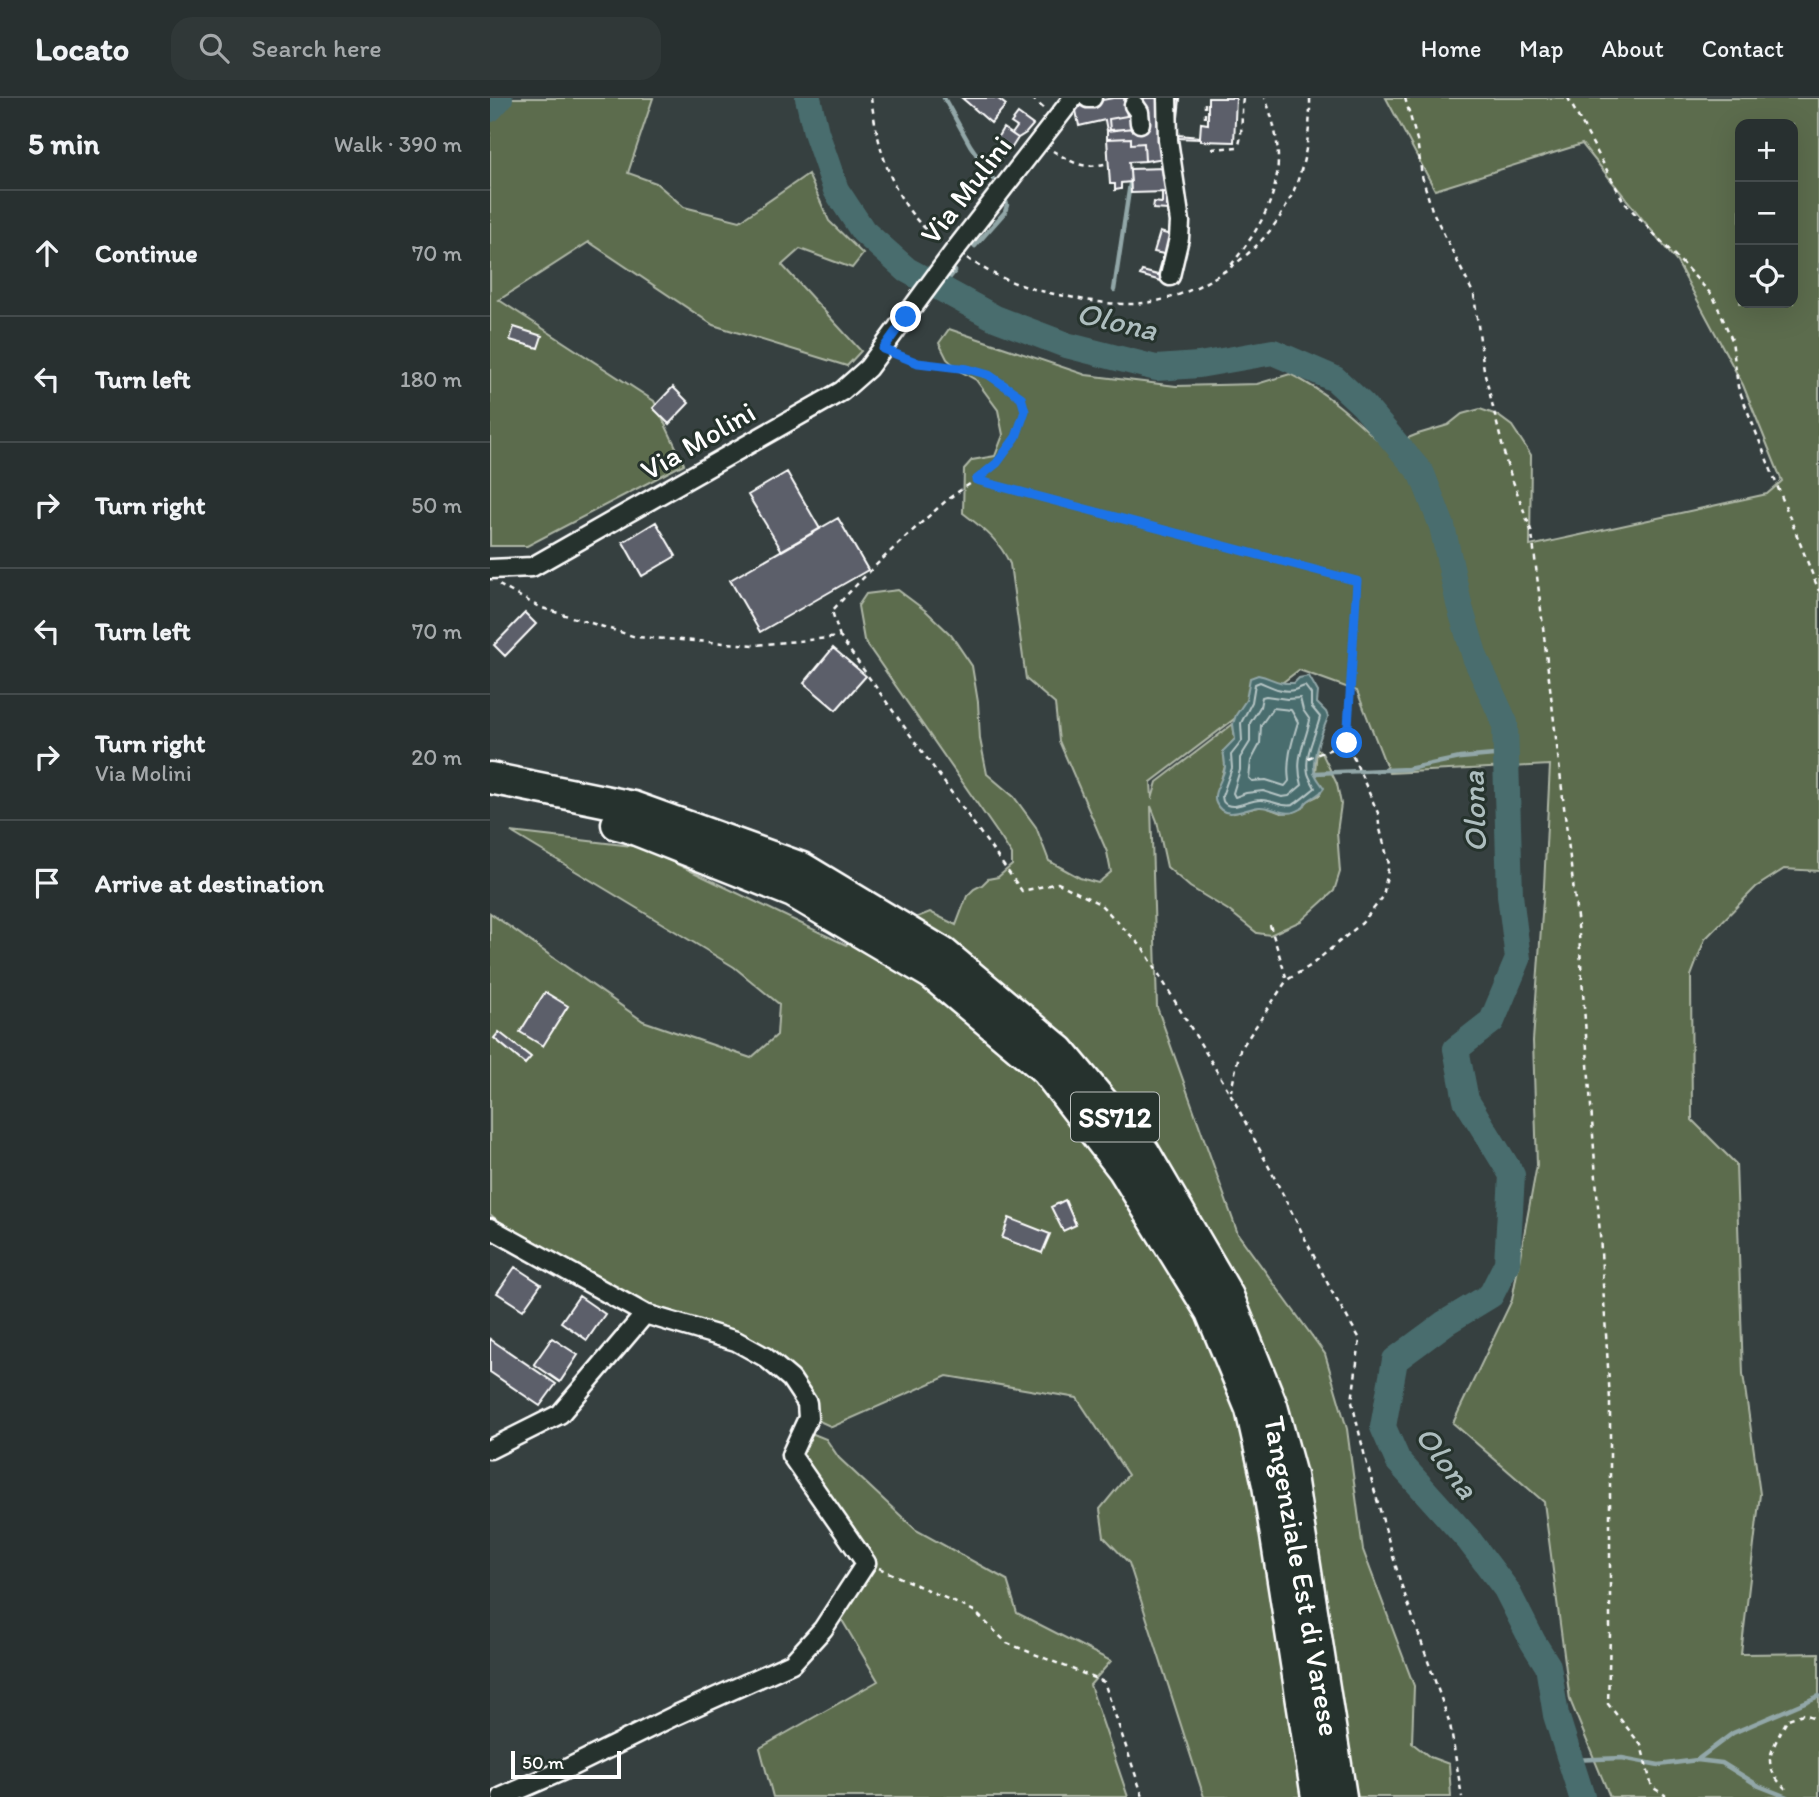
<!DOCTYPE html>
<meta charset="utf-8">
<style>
body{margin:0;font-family:Itim,sans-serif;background:#303838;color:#f1f3f6}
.controls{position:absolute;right:21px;top:21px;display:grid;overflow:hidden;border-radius:14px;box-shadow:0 7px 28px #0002}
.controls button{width:63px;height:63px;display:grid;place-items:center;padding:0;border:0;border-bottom:2px solid #444b4c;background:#283030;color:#f1f3f6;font:35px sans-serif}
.scale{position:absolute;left:21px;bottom:18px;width:110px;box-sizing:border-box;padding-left:7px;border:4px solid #fff;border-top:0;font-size:19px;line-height:24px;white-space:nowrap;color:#fff;-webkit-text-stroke:5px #26332d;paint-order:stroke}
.stop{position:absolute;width:21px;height:21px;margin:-16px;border:5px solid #1a73e8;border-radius:50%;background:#fff}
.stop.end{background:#1a73e8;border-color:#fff;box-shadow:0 2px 7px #0008}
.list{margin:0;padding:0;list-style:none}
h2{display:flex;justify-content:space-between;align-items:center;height:91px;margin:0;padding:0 28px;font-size:30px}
h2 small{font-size:23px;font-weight:400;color:#a5a9ab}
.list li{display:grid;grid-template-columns:46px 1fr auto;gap:21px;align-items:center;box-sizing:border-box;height:126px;padding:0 28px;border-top:2px solid #444b4c}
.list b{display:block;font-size:26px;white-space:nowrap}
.list p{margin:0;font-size:23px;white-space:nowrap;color:#a5a9ab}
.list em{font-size:23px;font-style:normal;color:#a5a9ab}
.icon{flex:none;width:38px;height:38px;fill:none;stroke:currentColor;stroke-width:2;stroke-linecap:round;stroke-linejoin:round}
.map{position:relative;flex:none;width:1329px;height:1699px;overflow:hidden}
header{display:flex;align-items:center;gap:42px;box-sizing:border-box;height:98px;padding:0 35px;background:#283030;border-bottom:2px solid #444b4c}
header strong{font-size:33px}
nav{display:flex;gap:38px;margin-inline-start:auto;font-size:24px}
.search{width:490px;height:63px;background:#303838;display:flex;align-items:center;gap:18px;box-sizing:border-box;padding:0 24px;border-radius:21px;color:#a5a9ab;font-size:26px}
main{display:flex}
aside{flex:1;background:#283030}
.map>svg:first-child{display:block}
</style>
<header>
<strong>Locato</strong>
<div class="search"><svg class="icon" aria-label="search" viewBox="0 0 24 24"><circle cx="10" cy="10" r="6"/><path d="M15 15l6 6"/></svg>Search here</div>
<nav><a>Home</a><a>Map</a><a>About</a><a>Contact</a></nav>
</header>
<main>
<aside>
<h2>5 min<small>Walk · 390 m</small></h2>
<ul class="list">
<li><svg class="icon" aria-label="ahead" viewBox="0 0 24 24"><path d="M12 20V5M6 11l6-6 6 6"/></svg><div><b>Continue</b></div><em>70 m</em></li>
<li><svg class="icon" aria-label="left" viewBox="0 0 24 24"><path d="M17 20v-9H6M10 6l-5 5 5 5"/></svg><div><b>Turn left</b></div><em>180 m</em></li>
<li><svg class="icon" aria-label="right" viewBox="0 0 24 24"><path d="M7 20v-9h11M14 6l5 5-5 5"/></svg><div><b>Turn right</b></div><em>50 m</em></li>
<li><svg class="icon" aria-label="left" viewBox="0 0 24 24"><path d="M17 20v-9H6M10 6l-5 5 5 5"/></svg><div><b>Turn left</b></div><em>70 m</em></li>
<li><svg class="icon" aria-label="right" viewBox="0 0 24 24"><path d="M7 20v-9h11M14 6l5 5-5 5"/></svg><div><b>Turn right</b><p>Via Molini</p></div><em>20 m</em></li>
<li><svg class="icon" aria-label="arrive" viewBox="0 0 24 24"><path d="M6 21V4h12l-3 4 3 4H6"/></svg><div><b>Arrive at destination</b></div></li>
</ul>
</aside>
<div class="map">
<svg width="1329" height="1699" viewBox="0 0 1329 1699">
<rect width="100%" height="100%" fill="#364040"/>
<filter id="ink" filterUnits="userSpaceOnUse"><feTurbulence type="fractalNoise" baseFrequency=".0143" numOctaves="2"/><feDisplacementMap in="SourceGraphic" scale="14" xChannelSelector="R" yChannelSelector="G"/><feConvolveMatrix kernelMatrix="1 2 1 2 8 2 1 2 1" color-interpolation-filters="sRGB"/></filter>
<g filter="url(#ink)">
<path fill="#5c6c4e" stroke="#aeb6a6" stroke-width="2" fill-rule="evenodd" d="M0 0H163L138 75 166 85 194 109 250 123 318 76 339 123 373 156 362 170 310 151 292 167 371 253 357 268 223 227 99 144 9 202 164 303 194 366 37 448H0Z
M896 0H1329V773L1294 771 1266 789 1215 841 1201 878 1202 1022 1246 1066 1253 1276 1270 1396 1251 1556 1329 1555V1699H1120L1080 1602 1054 1404 963 1325 1022 1202 1047 1067 1043 943 1054 788 1060 667 899 675 867 593 809 572 661 684 662 701 667 684 743 626 745 641 734 653 735 668 731 682 744 715 773 708 791 715 803 714 813 710 817 703 830 697 825 675 827 650 832 655 847 686 851 706 847 734 850 774 844 793 811 823 780 837 767 835 738 812 700 789 677 769 667 723 661 708 667 909 748 1136 835 1256 857 1331 873 1452 924 1588 922 1645 940 1659 959 1666 961 1699H714L639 1465 614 1439 610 1411 638 1377 587 1300 457 1278 342 1329 327 1322 323 1306 305 1279 153 1208 8 1123 0 1116V815L153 923 261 960 287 937 289 906 244 869 21 734 151 749 356 847 440 814 466 827 477 798 484 791 492 787 498 781 508 779 522 767V757L511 740 374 542 368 508 376 496 408 492 436 513 461 537 482 568 488 604 490 641 497 676 524 699 546 729 559 763 590 780 608 785 621 774 617 754 569 643 565 606 536 581 520 466C509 442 494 431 473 415L474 371 482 362 505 358 513 337 508 312 486 282 470 273 457 261 449 245 459 231 596 277 686 288 767 286 800 276C837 294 865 321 895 349L928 336 958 327 972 316 990 311 1007 317 1022 328 1041 357 1040 448 1277 396 1292 383 1253 287 1187 164 1092 46 945 92ZM1250 26H1303V205H1250Z
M321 1335 336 1341 349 1360 426 1432 517 1482 527 1515 621 1563 600 1587 638 1699H283L270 1650 388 1583 349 1517 376 1476 382 1457 310 1359Z"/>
<path fill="#496d6e" stroke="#92a7a8" stroke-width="2" d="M768 577C783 580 786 586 804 585L809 580 819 578 828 594 827 605 836 614 838 619C833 633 820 661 825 675 826 680 831 685 834 690 829 698 825 697 818 703 812 708 818 706 811 711 795 721 784 708 769 709 756 710 734 724 726 705 721 694 734 681 735 669 735 664 734 658 733 653L745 641 743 626 746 617 756 602 760 580Z"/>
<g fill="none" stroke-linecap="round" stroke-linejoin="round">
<path stroke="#b6c5c5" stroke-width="2" d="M770 584C780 588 792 595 804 592 808 591 811 589 815 588L821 596V608L830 619C826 637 814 656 818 675 819 680 823 685 825 690 820 694 807 705 803 707 790 710 782 701 770 702 759 702 747 711 737 707 732 704 733 703 732 698L742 670 741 657 752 643 751 625 762 604 765 586Z
M776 598 797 601 810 600 813 612 820 622C815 646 804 660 812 687L799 698 792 699 773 693 756 695 745 699 743 695 750 672V660L760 644V625L770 609 772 599Z
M783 610 801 612 808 624C802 644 796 662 799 683L795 688 776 682 762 683 759 680 761 663 770 646 771 627Z"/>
<path stroke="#92a7a8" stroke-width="4.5" d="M454 0 480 47 503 81
M485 148 515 114 517 107 515 100
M451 190 465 173
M624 192 640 86
M825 675 918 671 970 660 1016 656
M1081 1662 1132 1660 1169 1667 1207 1662 1232 1665 1269 1688 1297 1699
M1207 1662 1243 1635 1329 1598"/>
<path stroke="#496d6e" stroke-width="26" d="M318 0 326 34 346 92 373 133 417 172 505 220 576 247 666 270 709 267 783 254 845 281 873 307 932 376 952 428 969 506 985 559 1015 625 1020 797 1028 861 1002 923 966 951 976 1002 1022 1077 1017 1165 1001 1197 955 1225 905 1262 893 1329 908 1363 978 1441 1016 1491 1043 1544 1058 1568 1066 1617 1092 1699
M0 11 10 0"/>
</g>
<path fill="#5c5e6b" stroke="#fff" stroke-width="2" d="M472 0H507L516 7 501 25Z
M623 0H634L637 18 619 21 620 32 617 33 615 22 589 28 585 7Z
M654 0H675V60L655 63 654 45 641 46V40L617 41V33L652 29Z
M654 0 647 30 620 32 619 21 637 18 635 2Z
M718 0H746L744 44 711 43V41L686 40 685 20 687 1H690L688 20V37L710 39 711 25 718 26Z
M528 16 543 27 536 35 528 40 522 36 527 29 521 25Z
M513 30 528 40 521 51 506 42Z
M641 40V46L654 45 655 63 639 64 641 84 631 85V91L625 92V86H620L617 41Z
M506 49 514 56 504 67 497 60Z
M676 70V94L641 95 640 71Z
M672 94 680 95V109H678V112L663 111 664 104 672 105Z
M670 134 681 137 678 185 650 177 652 173 668 177 674 156 664 154Z
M24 229 52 238 48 250 20 242Z
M183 289 199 305 179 326 163 310Z
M297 374 330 431 292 453 258 397Z
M348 420 378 472 270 534 240 482Z
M166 424 186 458 152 478 133 444Z
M35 515 46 526 15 558 4 547Z
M343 550 376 578 346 612 314 585Z
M55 894 78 908 53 948 30 934Z
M9 934 41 959 35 966 4 940Z
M575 1102 586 1127 573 1133 561 1109Z
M519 1120 560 1136 552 1155 512 1140Z
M25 1169 51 1186 33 1212 7 1195Z
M89 1198 115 1216 97 1242 71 1224Z
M62 1240 88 1257 70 1284 44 1266Z
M0 1241 66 1286 50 1308 0 1274Z"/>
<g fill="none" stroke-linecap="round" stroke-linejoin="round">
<g stroke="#fff" stroke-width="23">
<path id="minor" d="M598 0H602
M677 0 678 42 690 124 689 140 680 178
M644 7 649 14 650 25
M0 471 42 469 352 293 378 270 465 152 583 0
M0 1130 155 1216 246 1243 275 1259 301 1281 317 1305 318 1320 301 1357 376 1465 333 1531 302 1565 184 1618 72 1673 12 1699
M0 1351 70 1316 155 1216"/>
</g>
<g stroke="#fff" stroke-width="35">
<path id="trunk" d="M0 680 143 709 312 770 453 855 570 953 654 1054 738 1198 782 1308 801 1378 851 1699
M127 726 139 729 303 794 442 876 556 972 633 1071 721 1214 761 1311 778 1387 827 1699"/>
</g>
<path stroke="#fff" stroke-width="2.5" stroke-dasharray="5 5" stroke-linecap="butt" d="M381 0C388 52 404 112 451 143
M542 0 553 10
M915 0 927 42 932 78 942 112 984 197 994 272 1017 367 1042 435 1089 837 1110 1137 1120 1302V1536L1118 1606 1151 1647 1162 1689 1175 1697V1699
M1078 0 1134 104 1223 198 1242 242 1248 289 1329 493
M715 20V0
M722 51 748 49C753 39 751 13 753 0
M563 53C587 67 592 71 619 65
M477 160C507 181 540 192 575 198 603 204 633 209 661 204 682 201 702 192 720 182 792 142 821 80 820 0
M741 167C785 112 802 69 775 0
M486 382 867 483 857 645 888 715 889 727 899 766 893 799 872 825 820 868 797 882 750 952 741 993
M9 487 49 509 146 539 265 547 350 539 532 793 568 785 610 806 653 850 740 995 782 1075 842 1194 870 1241 862 1304 875 1359 910 1483 960 1626 972 1699
M350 539 342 513C378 473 417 437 457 402 473 389 494 379 508 363 519 350 545 314 529 298 500 268 468 272 430 266 422 264 414 260 406 256
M818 660 857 645
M780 827 797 882
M389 1470 484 1513 517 1545 614 1584 653 1699
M1296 1691C1288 1684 1280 1674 1280 1662 1280 1653 1293 1629 1298 1621L1313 1616 1329 1621"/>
<use href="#minor" stroke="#26332d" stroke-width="18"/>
<use href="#trunk" stroke="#26332d" stroke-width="30"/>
</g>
</g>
<g fill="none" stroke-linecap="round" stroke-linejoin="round" filter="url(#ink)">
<path stroke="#1a73e8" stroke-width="9" d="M416 219 393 251 428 265 478 271 499 277 531 299 535 313 526 339 507 365 486 382 867 483 857 645"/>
</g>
<g text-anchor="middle" stroke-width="6" stroke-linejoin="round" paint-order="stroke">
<rect fill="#26332d" stroke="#bec2c0" stroke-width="2" x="581" y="994.5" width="88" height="49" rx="5"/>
<g font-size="28" font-weight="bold" fill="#fff">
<text x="625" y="1029">SS712</text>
</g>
<g font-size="30" fill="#fff" stroke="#26332d">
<text transform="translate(476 92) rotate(-52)" y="10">Via Mulini</text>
<text transform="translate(208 343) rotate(-30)" y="10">Via Molini</text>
<text transform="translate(812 1478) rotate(80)" y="10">Tangenziale Est di Varese</text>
</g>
<g font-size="32" font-style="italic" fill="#adbdbe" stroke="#26332d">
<text transform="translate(627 223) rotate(13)" y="11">Olona</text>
<text transform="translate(984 714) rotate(-92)" y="11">Olona</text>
<text transform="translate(957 1364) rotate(53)" y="11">Olona</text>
</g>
</g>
</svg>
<div class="controls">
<button>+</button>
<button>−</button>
<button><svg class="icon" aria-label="locate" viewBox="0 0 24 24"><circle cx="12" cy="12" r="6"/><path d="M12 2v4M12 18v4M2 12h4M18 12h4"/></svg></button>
</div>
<div class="scale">50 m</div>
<div class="stop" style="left:857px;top:645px"></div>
<div class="stop end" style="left:416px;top:219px"></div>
</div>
</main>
